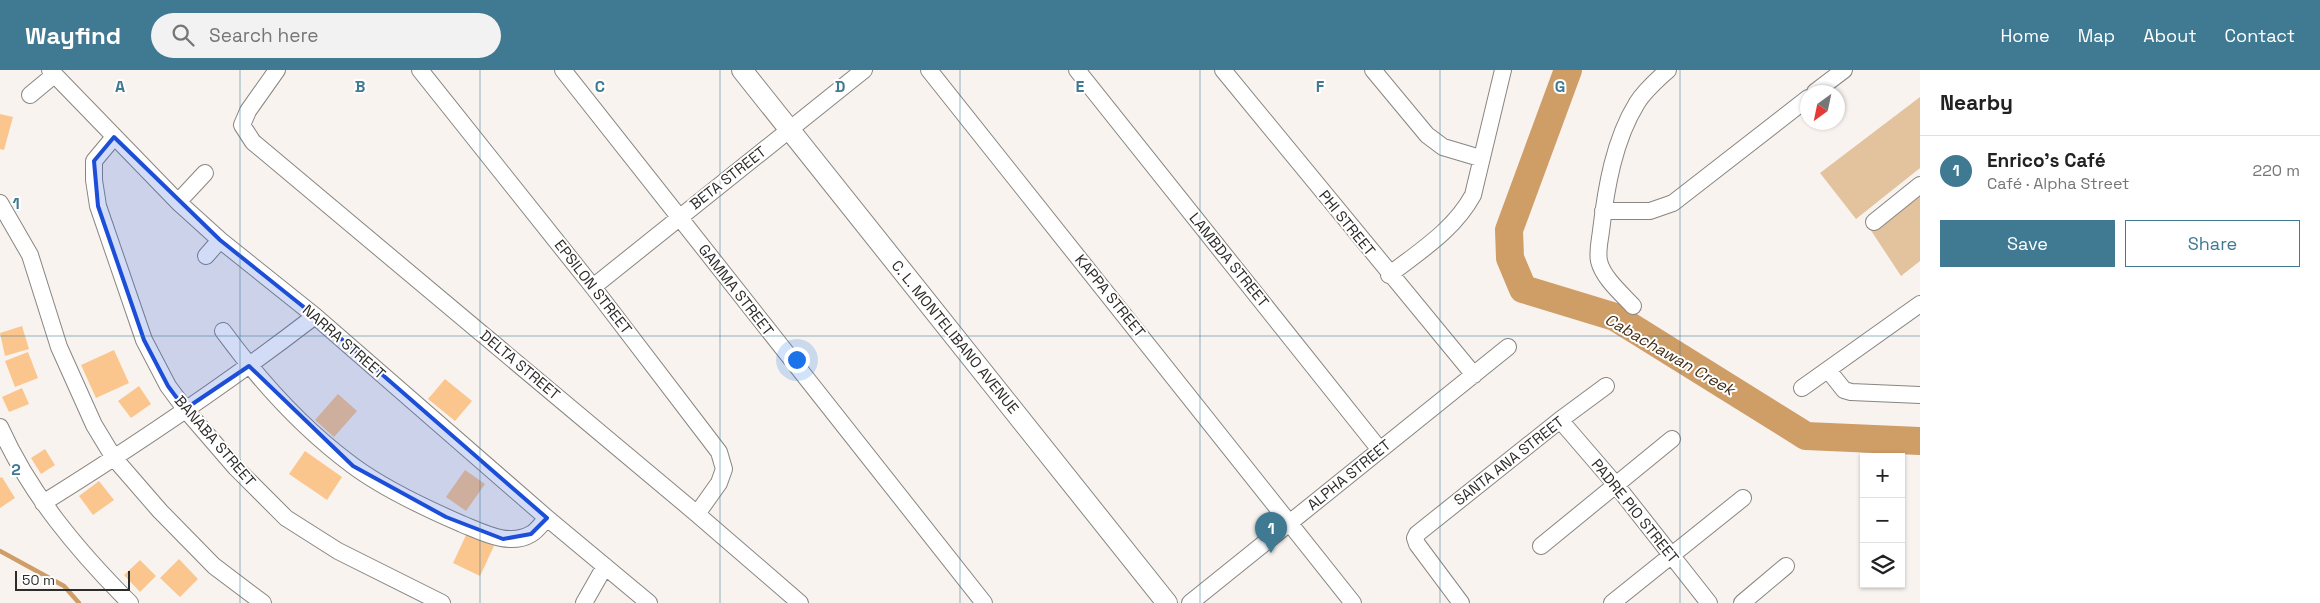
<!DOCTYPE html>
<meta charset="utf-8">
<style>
body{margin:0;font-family:"Space Grotesk",sans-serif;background:#f2f2f2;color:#222}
.controls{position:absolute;right:15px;bottom:15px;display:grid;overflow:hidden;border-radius:0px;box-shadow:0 1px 4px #0004}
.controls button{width:45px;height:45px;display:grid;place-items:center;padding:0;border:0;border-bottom:1px solid #e0e0e0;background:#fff;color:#222;font:25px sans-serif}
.compass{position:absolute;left:1800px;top:15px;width:45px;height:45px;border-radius:50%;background:#fff;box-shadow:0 1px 4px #0004;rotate:213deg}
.scale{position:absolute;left:15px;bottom:12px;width:115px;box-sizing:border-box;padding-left:5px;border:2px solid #2e2c2a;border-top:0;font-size:14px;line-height:18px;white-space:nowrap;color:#2e2c2a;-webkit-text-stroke:4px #fff;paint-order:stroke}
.you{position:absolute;left:796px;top:289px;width:18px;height:18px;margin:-12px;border:4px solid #fff;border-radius:50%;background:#1a73e8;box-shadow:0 0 0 8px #1a73e833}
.badge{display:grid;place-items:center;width:32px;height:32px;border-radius:50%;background:#3f7992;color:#fff;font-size:16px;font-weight:700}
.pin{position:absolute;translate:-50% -41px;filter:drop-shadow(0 1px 2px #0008)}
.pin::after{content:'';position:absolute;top:26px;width:18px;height:15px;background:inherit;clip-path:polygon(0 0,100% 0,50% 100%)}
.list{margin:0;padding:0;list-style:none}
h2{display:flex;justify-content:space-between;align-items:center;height:65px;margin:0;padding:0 20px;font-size:21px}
h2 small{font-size:16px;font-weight:400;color:#767676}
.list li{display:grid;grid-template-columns:32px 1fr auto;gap:15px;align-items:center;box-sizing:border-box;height:70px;padding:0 20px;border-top:1px solid #e0e0e0}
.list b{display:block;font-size:19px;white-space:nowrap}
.list p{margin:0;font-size:16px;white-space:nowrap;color:#767676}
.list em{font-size:16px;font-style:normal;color:#767676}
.actions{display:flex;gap:10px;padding:15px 20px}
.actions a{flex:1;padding:11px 0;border:1px solid #3f7992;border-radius:0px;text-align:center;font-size:18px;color:#3f7992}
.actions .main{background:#3f7992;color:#fff}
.icon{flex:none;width:28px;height:28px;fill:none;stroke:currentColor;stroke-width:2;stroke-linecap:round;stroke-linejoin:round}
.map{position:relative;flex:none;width:1920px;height:533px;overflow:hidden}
header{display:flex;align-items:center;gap:30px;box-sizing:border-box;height:70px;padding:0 25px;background:#3f7992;color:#fff}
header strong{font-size:24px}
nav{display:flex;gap:28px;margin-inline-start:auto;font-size:18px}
.search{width:350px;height:45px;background:#f2f2f2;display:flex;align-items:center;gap:12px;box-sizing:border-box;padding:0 18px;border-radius:28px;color:#767676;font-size:19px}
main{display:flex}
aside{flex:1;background:#fff}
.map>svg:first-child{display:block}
</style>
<header>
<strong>Wayfind</strong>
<div class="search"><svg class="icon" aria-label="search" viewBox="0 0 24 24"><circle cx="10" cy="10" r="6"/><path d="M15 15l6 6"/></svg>Search here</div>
<nav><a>Home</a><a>Map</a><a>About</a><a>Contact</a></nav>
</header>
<main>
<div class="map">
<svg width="1920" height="533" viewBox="0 0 1920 533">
<rect width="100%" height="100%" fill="#f8f3ef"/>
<path fill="#e3c29e" d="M1920 27V98L1856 149 1820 103Z
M1920 121V191L1901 206 1870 159Z"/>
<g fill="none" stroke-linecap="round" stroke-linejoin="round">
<path stroke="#cf9d66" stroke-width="4.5" d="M0 481 64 516 79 533"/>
<path stroke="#cf9d66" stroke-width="28" d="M1568 0 1509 160 1510 188 1523 219 1615 247 1806 366 1920 371"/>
</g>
<path fill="#fbc68e" d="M0 44 13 47 4 80 0 79Z
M22 256 29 279 5 286 0 263Z
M114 280 129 313 96 328 81 295Z
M28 282 38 308 15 317 5 291Z
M445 309 472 331 455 351 428 329Z
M139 316 151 334 131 348 118 331Z
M22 318 29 334 9 342 2 327Z
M338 324 357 341 334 367 315 350Z
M45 379 55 395 41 404 31 388Z
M305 381 342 407 327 430 289 404Z
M465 400 485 414 466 441 446 427Z
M2 407 15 428 0 438V408Z
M99 411 114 430 93 445 79 426Z
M467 463 494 476 480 506 453 493Z
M179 489 198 509 180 527 160 508Z
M140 490 156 506 140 522 124 505Z"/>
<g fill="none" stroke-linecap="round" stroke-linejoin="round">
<g stroke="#898581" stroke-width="18">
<path id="minor" d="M50 0 178 132 220 170 315 246 547 448 649 533
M277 0 248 41 242 55 253 72 697 444 800 533
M420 0 593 217 719 382 724 399 719 413 697 444
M563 0 984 533
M929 0 1353 533
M1077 0 1380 380
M1223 0 1474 305
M1373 0 1427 65 1443 77 1480 88
M1815 22 1844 0
M30 25 54 5
M114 67 94 91V110L98 136 144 270 168 316 185 339 236 398 286 448 338 481 442 533
M178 132 205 103
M0 133 30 185 59 277 94 355 114 388 160 441 214 496 263 533
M1603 141H1650L1673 133 1808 28
M1874 152 1920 115
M206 186 220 170
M1389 205C1420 181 1454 160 1473 125L1503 0
M593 217 864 0
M1633 236C1622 224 1603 208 1599 191 1597 181 1600 170 1601 161 1606 118 1614 70 1637 33 1645 20 1657 10 1668 0
M223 261C259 310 302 358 352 395 384 419 425 438 462 454 482 462 509 477 531 464 537 461 542 453 547 448
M1828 300 1844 320 1851 322 1920 325
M1802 318 1920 234
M1560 350 1616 415 1709 533
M0 357C30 424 78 481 130 533
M43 433C136 375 228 313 315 246
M1541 476 1672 369
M584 533 605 496
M1190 533 1508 277
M1461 533 1417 474 1415 468 1417 464 1560 350 1606 316
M1612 533 1743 428
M1742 533 1786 496"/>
</g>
<g stroke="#898581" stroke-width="22">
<path id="tertiary" d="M742 0 1167 533"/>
</g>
<use href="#minor" stroke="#fff" stroke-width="16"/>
<use href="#tertiary" stroke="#fff" stroke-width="20"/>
</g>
<path fill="#1d4ed8" fill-opacity="0.2" stroke="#1d4ed8" stroke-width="4" stroke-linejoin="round" d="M114 67 220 170 315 246 547 448 531 464 503 469 446 447 353 396 249 296 185 339 168 316 144 270 98 136 94 91Z"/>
<path fill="none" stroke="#3f7992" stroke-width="1" stroke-opacity="0.55" d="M240 0V533M480 0V533M720 0V533M960 0V533M1200 0V533M1440 0V533M1680 0V533M0 266H1920"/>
<g text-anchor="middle" stroke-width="4" stroke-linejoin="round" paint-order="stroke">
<g font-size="15" fill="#2e2c2a" stroke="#fff">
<text transform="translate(728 108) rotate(-38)" y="5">BETA STREET</text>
<text transform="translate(1347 153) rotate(51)" y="5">PHI STREET</text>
<text transform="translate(1229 190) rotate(51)" y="5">LAMBDA STREET</text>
<text transform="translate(593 217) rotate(52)" y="5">EPSILON STREET</text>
<text transform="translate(736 220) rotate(52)" y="5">GAMMA STREET</text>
<text transform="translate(1110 226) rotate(51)" y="5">KAPPA STREET</text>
<text transform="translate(955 267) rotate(51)" y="5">C. L. MONTELIBANO AVENUE</text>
<text transform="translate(344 272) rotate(41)" y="5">NARRA STREET</text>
<text transform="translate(520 295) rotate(40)" y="5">DELTA STREET</text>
<text transform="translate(215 371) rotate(49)" y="5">BANABA STREET</text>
<text transform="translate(1509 391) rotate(-38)" y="5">SANTA ANA STREET</text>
<text transform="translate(1349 405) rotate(-39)" y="5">ALPHA STREET</text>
<text transform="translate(1635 441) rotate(51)" y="5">PADRE PIO STREET</text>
</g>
<g font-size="16" font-style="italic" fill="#442e16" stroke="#fff">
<text transform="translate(1670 284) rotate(30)" y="6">Cabachawan Creek</text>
</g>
</g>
<g font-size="16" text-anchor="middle" font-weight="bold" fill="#3f7992" stroke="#fff" stroke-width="4" stroke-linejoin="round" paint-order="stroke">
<text x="120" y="22">A</text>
<text x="360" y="22">B</text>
<text x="600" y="22">C</text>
<text x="840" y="22">D</text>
<text x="1080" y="22">E</text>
<text x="1320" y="22">F</text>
<text x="1560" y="22">G</text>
<text x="16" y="139">1</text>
<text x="16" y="405">2</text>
</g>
</svg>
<div class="controls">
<button>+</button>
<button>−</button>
<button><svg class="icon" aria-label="layers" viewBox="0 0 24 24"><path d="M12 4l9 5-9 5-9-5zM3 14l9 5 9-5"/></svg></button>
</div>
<svg class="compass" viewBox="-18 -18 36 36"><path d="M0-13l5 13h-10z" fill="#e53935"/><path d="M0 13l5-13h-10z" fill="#767676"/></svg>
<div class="scale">50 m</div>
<div class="you"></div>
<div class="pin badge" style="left:1271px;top:483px">1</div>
</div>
<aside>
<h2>Nearby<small></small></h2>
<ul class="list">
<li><span class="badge">1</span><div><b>Enrico's Café</b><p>Café · Alpha Street</p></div><em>220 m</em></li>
</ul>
<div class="actions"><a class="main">Save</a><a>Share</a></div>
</aside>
</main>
